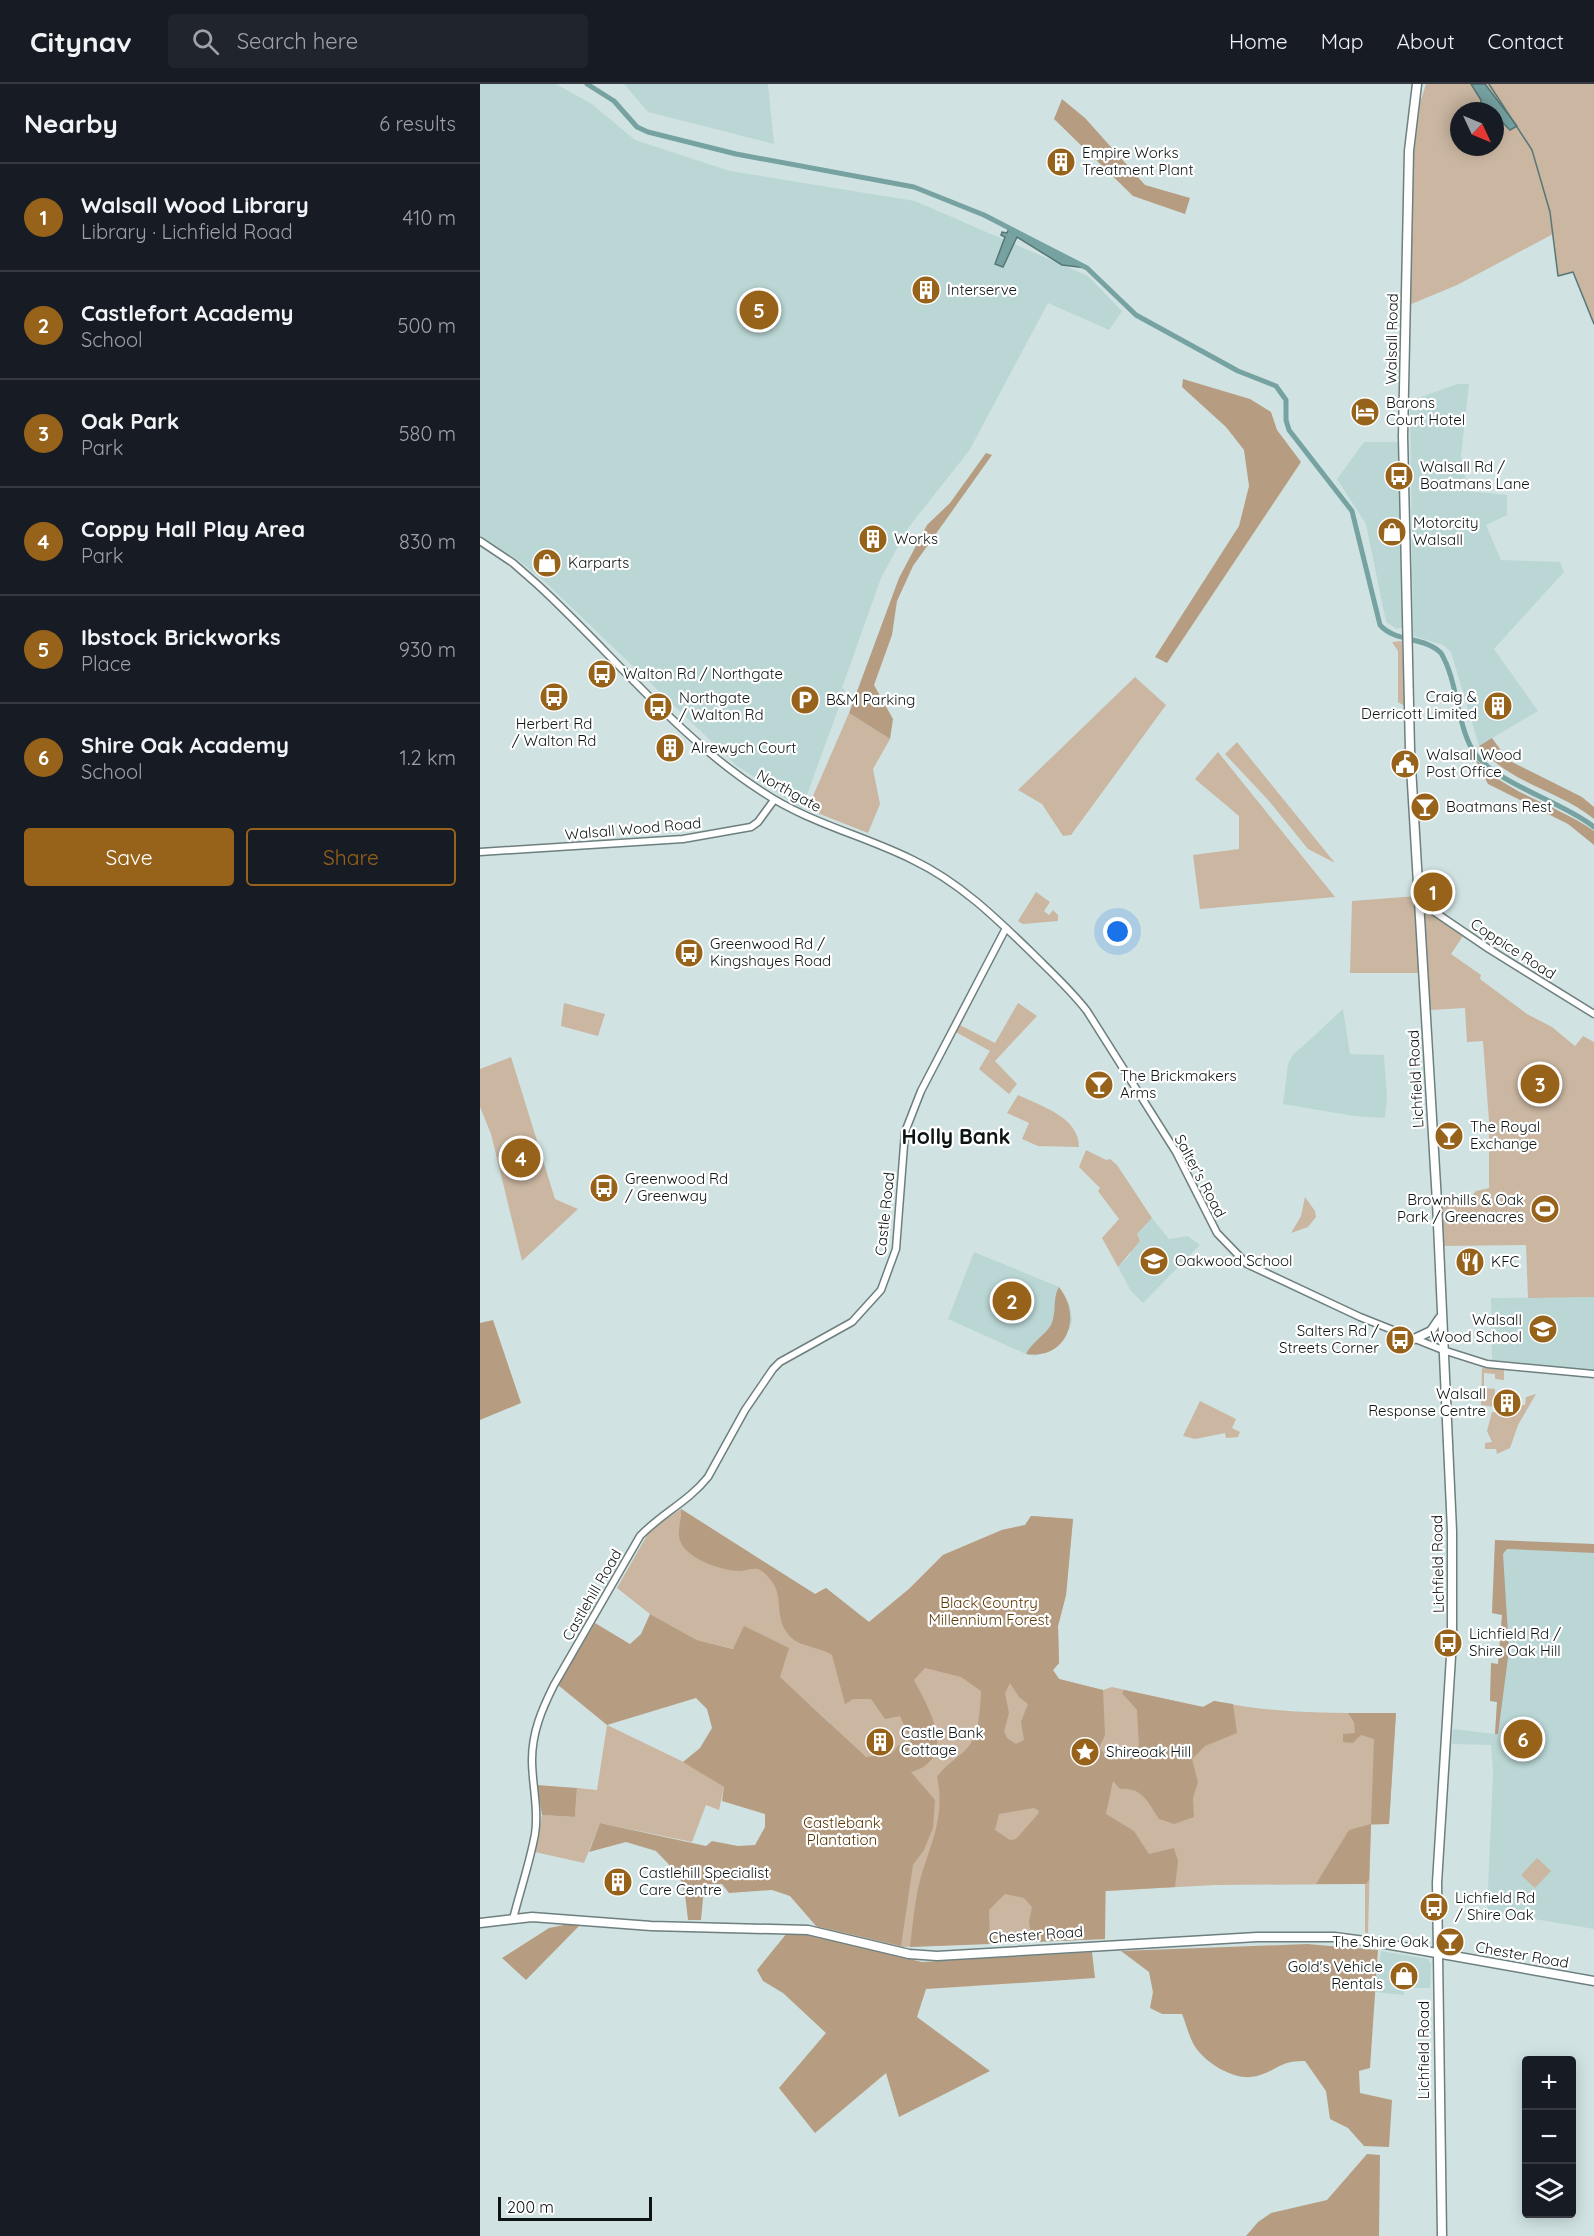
<!DOCTYPE html>
<meta charset="utf-8">
<style>
body{margin:0;font-family:Quicksand,sans-serif;background:#20242c;color:#f1f3f6}
.controls{position:absolute;right:18px;bottom:18px;display:grid;overflow:hidden;border-radius:6px;box-shadow:0 3px 15px #0003}
.controls button{width:54px;height:54px;display:grid;place-items:center;padding:0;border:0;border-bottom:2px solid #363941;background:#171b24;color:#f1f3f6;font:30px sans-serif}
.compass{position:absolute;left:970px;top:18px;width:54px;height:54px;border-radius:50%;background:#171b24;box-shadow:0 3px 15px #0003;rotate:134deg}
.scale{position:absolute;left:18px;bottom:15px;width:154px;box-sizing:border-box;padding-left:6px;border:3px solid #0d1413;border-top:0;font-size:16px;line-height:21px;white-space:nowrap;color:#0d1413;-webkit-text-stroke:4px #fff;paint-order:stroke}
.you{position:absolute;left:638px;top:848px;width:21px;height:21px;margin:-15px;border:4px solid #fff;border-radius:50%;background:#1a73e8;box-shadow:0 0 0 9px #1a73e833}
.badge{display:grid;place-items:center;width:39px;height:39px;border-radius:50%;background:#97621a;color:#fff;font-size:20px;font-weight:700}
.pin{position:absolute;translate:-50% -50%;border:3px solid #fff;box-shadow:0 2px 6px #0006}
.list{margin:0;padding:0;list-style:none}
h2{display:flex;justify-content:space-between;align-items:center;height:78px;margin:0;padding:0 24px;font-size:26px}
h2 small{font-size:20px;font-weight:400;color:#9ea1a6}
.list li{display:grid;grid-template-columns:39px 1fr auto;gap:18px;align-items:center;box-sizing:border-box;height:108px;padding:0 24px;border-top:2px solid #363941}
.list b{display:block;font-size:22px;white-space:nowrap}
.list p{margin:0;font-size:20px;white-space:nowrap;color:#9ea1a6}
.list em{font-size:20px;font-style:normal;color:#9ea1a6}
.actions{display:flex;gap:12px;padding:18px 24px}
.actions a{flex:1;padding:14px 0;border:2px solid #97621a;border-radius:6px;text-align:center;font-size:21px;color:#97621a}
.actions .main{background:#97621a;color:#fff}
.icon{flex:none;width:33px;height:33px;fill:none;stroke:currentColor;stroke-width:2;stroke-linecap:round;stroke-linejoin:round}
.map{position:relative;flex:none;width:1114px;height:2152px;overflow:hidden}
header{display:flex;align-items:center;gap:36px;box-sizing:border-box;height:84px;padding:0 30px;background:#171b24;border-bottom:2px solid #363941}
header strong{font-size:28px}
nav{display:flex;gap:33px;margin-inline-start:auto;font-size:21px}
.search{width:420px;height:54px;background:#20242c;display:flex;align-items:center;gap:15px;box-sizing:border-box;padding:0 21px;border-radius:6px;color:#9ea1a6;font-size:22px}
main{display:flex}
aside{flex:1;background:#171b24}
.map>svg:first-child{display:block}
</style>
<header>
<strong>Citynav</strong>
<div class="search"><svg class="icon" aria-label="search" viewBox="0 0 24 24"><circle cx="10" cy="10" r="6"/><path d="M15 15l6 6"/></svg>Search here</div>
<nav><a>Home</a><a>Map</a><a>About</a><a>Contact</a></nav>
</header>
<main>
<aside>
<h2>Nearby<small>6 results</small></h2>
<ul class="list">
<li><span class="badge">1</span><div><b>Walsall Wood Library</b><p>Library · Lichfield Road</p></div><em>410 m</em></li>
<li><span class="badge">2</span><div><b>Castlefort Academy</b><p>School</p></div><em>500 m</em></li>
<li><span class="badge">3</span><div><b>Oak Park</b><p>Park</p></div><em>580 m</em></li>
<li><span class="badge">4</span><div><b>Coppy Hall Play Area</b><p>Park</p></div><em>830 m</em></li>
<li><span class="badge">5</span><div><b>Ibstock Brickworks</b><p>Place</p></div><em>930 m</em></li>
<li><span class="badge">6</span><div><b>Shire Oak Academy</b><p>School</p></div><em>1.2 km</em></li>
</ul>
<div class="actions"><a class="main">Save</a><a>Share</a></div>
</aside>
<div class="map">
<svg width="1114" height="2152" viewBox="0 0 1114 2152">
<rect width="100%" height="100%" fill="#d0e3e2"/>
<path fill="#bad7d6" d="M0 0H76L112 20 155 56 250 87 435 117 608 192 642 227 629 246 568 219 489 367 428 444 401 494 362 604 365 606 322 725 257 682 64 497 38 476 0 452Z
M144 0H288L294 60 168 28Z
M977 300H989L981 372 988 407 1027 411V431L1006 441 1021 476 1080 478 1084 488 1014 565 1058 627 999 662 971 568 963 561 933 552 930 317Z
M884 358H920L924 543 917 545 906 538 886 440 857 395Z
M863 925 870 970 904 971 907 1013 905 1034 874 1032 803 1020 808 980 812 972Z
M672 1134 689 1155 708 1152 720 1161 663 1219 651 1207 638 1183 650 1171 657 1150Z
M494 1168 579 1203 590 1222 592 1236 590 1244 575 1264 555 1272 546 1270 468 1235Z
M1114 1213V1286L1012 1276 1011 1214Z
M1015 1456 1114 1460V1845L1007 1827 1013 1688 1011 1661 972 1660 973 1645 1015 1650 1017 1618 1010 1617 1011 1579 1018 1580 1022 1531 1012 1529Z
M901 1867 948 1875 951 1880 950 1904H925L924 1911 894 1908Z"/>
<path fill="#cab6a1" fill-rule="evenodd" d="M946 0H1114V240L1093 188 1078 192 1073 150 977 201 929 221 934 67 940 19ZM979 27H1015V63H979Z
M922 557 925 620 923 621 918 618V567L912 558Z
M655 593 686 621 591 751 583 752 562 720 538 706Z
M369 629 410 655 393 685 400 720 388 749 335 728 330 719Z
M757 658 855 779 828 765 789 717 745 670Z
M738 668 855 813 720 825 713 771 759 765V732L715 695Z
M556 808 570 818 564 827 569 831 573 826 578 831V837L543 840 538 837Z
M937 812 939 889H870L872 817Z
M943 822 983 852 971 870 1001 891 1000 895 1047 930 1072 943 1095 962 1103 952 1114 958V1213L1048 1214 1046 1161 963 1162 959 1113 989 1115 996 1107 1009 1104V1037L1003 957 987 958 985 924 950 926Z
M84 919 125 930 118 952 81 942Z
M538 919 557 932 515 977 537 1000 529 1010 499 985 510 967 474 947 478 940 515 959Z
M31 973 75 1115 98 1125 42 1177 11 1050 0 1023V985Z
M538 1011C561 1022 599 1033 599 1063L558 1062 542 1055 549 1039 527 1029Z
M606 1066 626 1076 630 1075 637 1081 672 1134 657 1150 660 1157 638 1183 622 1154 639 1135 618 1107 620 1104 599 1083Z
M825 1113 835 1127 836 1133 828 1143 811 1149 821 1132Z
M1002 1284 1024 1286V1296L1015 1295V1290L1004 1289V1304L1015 1305 1014 1323 1001 1321Z
M1056 1310 1038 1341 1030 1364 1017 1370 1016 1365H1005V1359L1012 1358 1007 1347 1012 1328 1037 1330 1038 1321H1045L1046 1313Z
M720 1317 756 1335 752 1344 760 1348 758 1353 746 1354 745 1349 715 1355 703 1352Z
M201 1425 335 1510 346 1504 389 1538 429 1505 463 1471 522 1446 545 1441 551 1432 593 1435 586 1511 578 1542 579 1579 573 1586 579 1595 623 1606 632 1603 723 1623 734 1617C794 1630 855 1629 916 1629L909 1740 891 1741 888 1849H885V1800L735 1801 626 1807 625 1855 423 1863 338 1843 310 1812 301 1808 350 1639 299 1593 254 1565 217 1556 170 1530 137 1504 170 1446Z
M127 1641 214 1683 244 1703 239 1726 226 1721 212 1758 120 1739 104 1779 55 1768 62 1731 95 1733 97 1704 117 1706Z
M1057 1774 1071 1787 1055 1804 1041 1791Z"/>
<path fill="#b69d82" fill-rule="evenodd" d="M582 15 605 34 665 101 710 114 705 130 653 112 574 35Z
M703 295 770 315 791 328 797 346 821 378 687 579 675 573 759 442 769 402 764 366 746 343 702 303Z
M506 369 512 371 433 482 417 517 412 551 394 601 413 635 410 655 369 629 419 494 447 441 470 419Z
M1012 654 1028 676 1102 713 1114 723V735C1078 706 1028 699 999 662Z
M994 673C1023 709 1076 720 1114 747V761L1088 740 1008 700Z
M579 1203C603 1233 587 1276 546 1270 552 1258 564 1252 571 1241 577 1229 572 1214 579 1203Z
M13 1236 41 1319 0 1336V1239Z
M201 1425 335 1510 346 1504 389 1538 429 1505 463 1471 522 1446 545 1441 551 1432 593 1435 586 1511 578 1542 579 1579 573 1586 579 1595 623 1606 625 1651 619 1664 631 1676 652 1674 659 1661 657 1626 642 1609 644 1606 723 1623 734 1617 753 1620 757 1649 725 1662 712 1675 718 1698 713 1714 714 1733 694 1740 679 1735C668 1719 663 1703 640 1705L633 1697 626 1730 654 1747 669 1770 694 1764 698 1777 695 1803 625 1807V1855L552 1858 549 1838 552 1823 544 1814 525 1810 509 1826 510 1860 430 1863C433 1839 435 1812 442 1789 453 1755 465 1729 457 1693 466 1679 484 1671 491 1659 500 1644 500 1623 501 1607L481 1593 445 1584 434 1596C450 1626 478 1675 431 1688L455 1716 453 1744 444 1766 433 1781 421 1862 336 1842 310 1812 292 1806 249 1809 242 1800H228L224 1804 221 1836H208L205 1810 199 1791 176 1767 146 1758 109 1768 120 1739 226 1762 232 1757 258 1762 275 1761 285 1743V1730L242 1717 244 1703 203 1678 220 1664 232 1644 227 1625 216 1614 127 1641 78 1601 115 1539 150 1560 161 1550 170 1530 217 1556 253 1565 264 1542 309 1564 300 1593 386 1673 411 1670 418 1662 431 1657 420 1632 405 1635 391 1615H373L365 1620 352 1571C341 1564 322 1562 314 1556 290 1536 307 1512 289 1494 287 1491 281 1486 278 1485 273 1484 265 1487 260 1487 242 1487 201 1474 199 1452 198 1444 202 1434 201 1425ZM530 1599 539 1613 548 1620 541 1638 544 1656 536 1660 527 1654 524 1647 529 1629 525 1609ZM554 1724 559 1727 558 1730 536 1755 530 1756 515 1746 519 1730Z
M1015 1456 1114 1460V1469L1027 1465 1023 1470 1029 1566 1018 1650H1015L1017 1618 1010 1617 1011 1579 1018 1580 1022 1531 1012 1529Z
M868 1629H916L909 1740H891L889 1796 886 1800H836L869 1746 891 1740 894 1655 881 1651 873 1659 863 1658V1650L875 1649 874 1638Z
M57 1701 97 1704 95 1733 62 1731Z
M89 1840 99 1842 46 1896 22 1874 69 1844Z
M307 1849 330 1851 442 1878 612 1868 615 1894 446 1905 437 1933 510 1987 419 2033 406 1989 335 2049 299 2004 346 1949 303 1909 283 1897 277 1886Z
M827 1860 898 1866 890 1984 879 1987 880 2009 912 2016 909 2063 884 2062 868 2044 850 2035 846 2007 825 1977C798 1977 799 1986 777 1992 755 1998 725 1979 714 1961 709 1952 706 1940 702 1930H682L670 1924 673 1908 669 1888 641 1867Z
M887 2070 900 2071 899 2152H766L778 2138 791 2129 847 2116Z"/>
<path fill="#76a2a1" stroke="#567776" stroke-width="1.5" d="M1005 0 1037 42 1030 46 1019 35H1015V27H1000L1001 16 991 0Z
M529 144 599 180 607 184 582 181 537 153 523 183 515 180 525 153 521 151 522 148 527 149Z"/>
<g fill="none" stroke-linecap="round" stroke-linejoin="round">
<path stroke="#567776" stroke-width="1.5" d="M1009 0 1052 66 1070 128 1078 192 1093 188 1114 240"/>
<path stroke="#76a2a1" stroke-width="5" d="M107 0 134 17 157 43 168 48 256 70 434 103 504 131 607 184 656 231 758 287 796 302 806 316V336L809 346 872 427 900 541C916 559 944 552 961 569 978 598 976 636 992 665 1010 698 1082 717 1114 743"/>
<g stroke="#6d7f7e" stroke-width="9">
<path id="secondary" d="M0 457 33 479 58 501C132 569 196 652 281 707 328 739 383 751 433 776 479 798 515 833 551 868 570 887 590 905 607 927L696 1068 737 1149 767 1180 880 1233 963 1266 1007 1280 1114 1290
M0 768 203 755 271 743 278 738 294 716
M940 818 1009 865 1114 930
M33 1835C40 1807 50 1778 55 1750 59 1725 52 1701 52 1676 52 1648 62 1625 74 1601L160 1452C181 1430 209 1417 228 1393L265 1326 293 1285 300 1278 372 1238 401 1206 416 1165 425 1048 441 1007 526 844"/>
</g>
<g stroke="#6d7f7e" stroke-width="11">
<path id="highway" d="M937 0 929 67 923 352 930 666 957 1118 972 1447V1556L957 1799 962 2152
M934 1255 951 1247 960 1234
M0 1839 52 1833 171 1842 328 1846 429 1870 457 1872 777 1853H854L900 1859 1114 1897"/>
</g>
<use href="#secondary" stroke="#fff" stroke-width="6"/>
<use href="#highway" stroke="#fff" stroke-width="8"/>
</g>
<defs>
<g id="building-disc" transform="scale(1.5)"><circle r="9.5" fill="#97621a" stroke="#fff"/><path d="M-4-6H4V6H1V3H-1V6H-4ZM-2.5-4.3h1.7v1.8h-1.7ZM.8-4.3h1.7v1.8H.8ZM-2.5-1h1.7V.8h-1.7ZM.8-1h1.7V.8H.8Z" fill="#fff"/></g>
<g id="hotel-disc" transform="scale(1.5)"><circle r="9.5" fill="#97621a" stroke="#fff"/><path d="M-6-4.5h1.5V1H6V5H4.5V3h-9V5H-6ZM-4 0a1.8 1.8 0 1 1 3.6 0ZM.5 0V-2.5h3Q6-2.5 6 0Z" fill="#fff"/></g>
<g id="bus-disc" transform="scale(1.5)"><circle r="9.5" fill="#97621a" stroke="#fff"/><path d="M-5-6H5V4H4V6H2V4H-2V6H-4V4H-5ZM-3.5-4V0h7V-4ZM-3.5 1.2v1.5H-2V1.2ZM2 1.2v1.5H3.5V1.2Z" fill="#fff"/></g>
<g id="shop-disc" transform="scale(1.5)"><circle r="9.5" fill="#97621a" stroke="#fff"/><path d="M-5-2.5h2.3a2.7 3.5 0 0 1 5.4 0H5L5.5 6h-11ZM-1.5-2.5h3a1.5 2.3 0 0 0-3 0Z" fill="#fff"/></g>
<g id="parking-disc" transform="scale(1.5)"><circle r="9.5" fill="#97621a" stroke="#fff"/><path d="M-3.5-5.5H1a3.5 3.5 0 0 1 0 7H-1V5.5H-3.5ZM-1-3.4V-.6H.8a1.4 1.4 0 0 0 0-2.8Z" fill="#fff"/></g>
<g id="civic-disc" transform="scale(1.5)"><circle r="9.5" fill="#97621a" stroke="#fff"/><path d="M-.6-6.5H3V-4.5H.6V-3L4-1V1h2V6H-6V1h2V-1L-.6-3ZM-1.2 2.5V6h2.4V2.5Z" fill="#fff"/></g>
<g id="bar-disc" transform="scale(1.5)"><circle r="9.5" fill="#97621a" stroke="#fff"/><path d="M-6-5H6L.8 .8V4.5H3.5V6h-7V4.5H-.8V.8Z" fill="#fff"/></g>
<g id="stadium-disc" transform="scale(1.5)"><circle r="9.5" fill="#97621a" stroke="#fff"/><path d="M0-5a6.5 5 0 1 0 0 10a6.5 5 0 1 0 0-10ZM-3.5-1.8h7v3.6h-7Z" fill="#fff"/></g>
<g id="school-disc" transform="scale(1.5)"><circle r="9.5" fill="#97621a" stroke="#fff"/><path d="M0-5L7-2L0 1L-7-2ZM-4 1L0 2.5L4 1V4Q0 6-4 4Z" fill="#fff"/></g>
<g id="restaurant-disc" transform="scale(1.5)"><circle r="9.5" fill="#97621a" stroke="#fff"/><path d="M-5-6h1v4h1v-4h1v4h1v-4h1v5L-1.5 .5V6h-2V.5L-5-1ZM5-6V6H3V1.5H1.5Q1.5-4 5-6Z" fill="#fff"/></g>
<g id="sight-disc" transform="scale(1.5)"><circle r="9.5" fill="#97621a" stroke="#fff"/><path d="M0-6L1.8-2.2L6-1.7L2.9 1.2L3.7 5.4L0 3.3L-3.7 5.4L-2.9 1.2L-6-1.7L-1.8-2.2Z" fill="#fff"/></g>
</defs>
<g fill-rule="evenodd">
<use href="#building-disc" x="581" y="78"/>
<use href="#building-disc" x="446" y="206"/>
<use href="#hotel-disc" x="885" y="328"/>
<use href="#bus-disc" x="919" y="392"/>
<use href="#shop-disc" x="912" y="448"/>
<use href="#building-disc" x="393" y="455"/>
<use href="#shop-disc" x="67" y="479"/>
<use href="#bus-disc" x="122" y="590"/>
<use href="#bus-disc" x="74" y="613"/>
<use href="#parking-disc" x="325" y="616"/>
<use href="#building-disc" x="1018" y="622"/>
<use href="#bus-disc" x="178" y="623"/>
<use href="#building-disc" x="190" y="664"/>
<use href="#civic-disc" x="925" y="680"/>
<use href="#bar-disc" x="945" y="723"/>
<use href="#bus-disc" x="209" y="869"/>
<use href="#bar-disc" x="619" y="1001"/>
<use href="#bar-disc" x="969" y="1052"/>
<use href="#bus-disc" x="124" y="1104"/>
<use href="#stadium-disc" x="1065" y="1125"/>
<use href="#school-disc" x="674" y="1177"/>
<use href="#restaurant-disc" x="990" y="1178"/>
<use href="#school-disc" x="1063" y="1245"/>
<use href="#bus-disc" x="920" y="1256"/>
<use href="#building-disc" x="1027" y="1319"/>
<use href="#bus-disc" x="968" y="1559"/>
<use href="#building-disc" x="400" y="1658"/>
<use href="#sight-disc" x="605" y="1668"/>
<use href="#building-disc" x="138" y="1798"/>
<use href="#bus-disc" x="954" y="1823"/>
<use href="#bar-disc" x="970" y="1858"/>
<use href="#shop-disc" x="924" y="1892"/>
</g>
<g text-anchor="middle" stroke-width="4.5" stroke-linejoin="round" paint-order="stroke">
<g font-size="15" fill="#0d1413" stroke="#fff" text-anchor="start">
<text x="602" y="74">Empire Works<tspan x="602" dy="17">Treatment Plant</tspan></text>
<text x="467" y="211">Interserve</text>
<text x="906" y="324">Barons<tspan x="906" dy="17">Court Hotel</tspan></text>
<text x="940" y="388">Walsall Rd /<tspan x="940" dy="17">Boatmans Lane</tspan></text>
<text x="933" y="444">Motorcity<tspan x="933" dy="17">Walsall</tspan></text>
<text x="414" y="460">Works</text>
<text x="88" y="484">Karparts</text>
<text x="143" y="595">Walton Rd / Northgate</text>
<text x="997" y="618" text-anchor="end">Craig &amp;<tspan x="997" dy="17">Derricott Limited</tspan></text>
<text x="199" y="619">Northgate<tspan x="199" dy="17">/ Walton Rd</tspan></text>
<text x="346" y="621">B&amp;M Parking</text>
<text x="74" y="645" text-anchor="middle">Herbert Rd<tspan x="74" dy="17">/ Walton Rd</tspan></text>
<text x="211" y="669">Alrewych Court</text>
<text x="946" y="676">Walsall Wood<tspan x="946" dy="17">Post Office</tspan></text>
<text x="966" y="728">Boatmans Rest</text>
<text x="230" y="865">Greenwood Rd /<tspan x="230" dy="17">Kingshayes Road</tspan></text>
<text x="640" y="997">The Brickmakers<tspan x="640" dy="17">Arms</tspan></text>
<text x="990" y="1048">The Royal<tspan x="990" dy="17">Exchange</tspan></text>
<text x="145" y="1100">Greenwood Rd<tspan x="145" dy="17">/ Greenway</tspan></text>
<text x="1044" y="1121" text-anchor="end">Brownhills &amp; Oak<tspan x="1044" dy="17">Park / Greenacres</tspan></text>
<text x="695" y="1182">Oakwood School</text>
<text x="1011" y="1183">KFC</text>
<text x="1042" y="1241" text-anchor="end">Walsall<tspan x="1042" dy="17">Wood School</tspan></text>
<text x="899" y="1252" text-anchor="end">Salters Rd /<tspan x="899" dy="17">Streets Corner</tspan></text>
<text x="1006" y="1315" text-anchor="end">Walsall<tspan x="1006" dy="17">Response Centre</tspan></text>
<text x="989" y="1555">Lichfield Rd /<tspan x="989" dy="17">Shire Oak Hill</tspan></text>
<text x="421" y="1654">Castle Bank<tspan x="421" dy="17">Cottage</tspan></text>
<text x="626" y="1673">Shireoak Hill</text>
<text x="159" y="1794">Castlehill Specialist<tspan x="159" dy="17">Care Centre</tspan></text>
<text x="975" y="1819">Lichfield Rd<tspan x="975" dy="17">/ Shire Oak</tspan></text>
<text x="949" y="1863" text-anchor="end">The Shire Oak</text>
<text x="903" y="1888" text-anchor="end">Gold's Vehicle<tspan x="903" dy="17">Rentals</tspan></text>
</g>
<g font-size="15" fill="#0d1413" stroke="#fff">
<text transform="translate(912 255) rotate(-89)" y="5">Walsall Road</text>
<text transform="translate(309 707) rotate(29)" y="5">Northgate</text>
<text transform="translate(153 745) rotate(-5)" y="5">Walsall Wood Road</text>
<text transform="translate(1033 865) rotate(33)" y="5">Coppice Road</text>
<text transform="translate(936 995) rotate(-93)" y="5">Lichfield Road</text>
<text transform="translate(720 1092) rotate(62)" y="5">Salter's Road</text>
<text transform="translate(405 1130) rotate(-84)" y="5">Castle Road</text>
<text transform="translate(958 1480) rotate(-91)" y="5">Lichfield Road</text>
<text transform="translate(112 1511) rotate(-60)" y="5">Castlehill Road</text>
<text transform="translate(556 1851) rotate(-4)" y="5">Chester Road</text>
<text transform="translate(1042 1871) rotate(10)" y="5">Chester Road</text>
<text transform="translate(944 1966) rotate(-90)" y="5">Lichfield Road</text>
</g>
<g font-size="15" fill="#593603" stroke="#fff">
<text x="509" y="1524">Black Country<tspan x="509" dy="17">Millennium Forest</tspan></text>
<text x="362" y="1744">Castlebank<tspan x="362" dy="17">Plantation</tspan></text>
</g>
<g font-size="21" font-weight="bold" fill="#0d1413" stroke="#fff">
<text x="476" y="1060">Holly Bank</text>
</g>
</g>
</svg>
<div class="controls">
<button>+</button>
<button>−</button>
<button><svg class="icon" aria-label="layers" viewBox="0 0 24 24"><path d="M12 4l9 5-9 5-9-5zM3 14l9 5 9-5"/></svg></button>
</div>
<svg class="compass" viewBox="-18 -18 36 36"><path d="M0-13l5 13h-10z" fill="#e53935"/><path d="M0 13l5-13h-10z" fill="#9ea1a6"/></svg>
<div class="scale">200 m</div>
<div class="you"></div>
<div class="pin badge" style="left:953px;top:808px">1</div>
<div class="pin badge" style="left:532px;top:1217px">2</div>
<div class="pin badge" style="left:1060px;top:1000px">3</div>
<div class="pin badge" style="left:41px;top:1074px">4</div>
<div class="pin badge" style="left:279px;top:226px">5</div>
<div class="pin badge" style="left:1043px;top:1655px">6</div>
</div>
</main>
